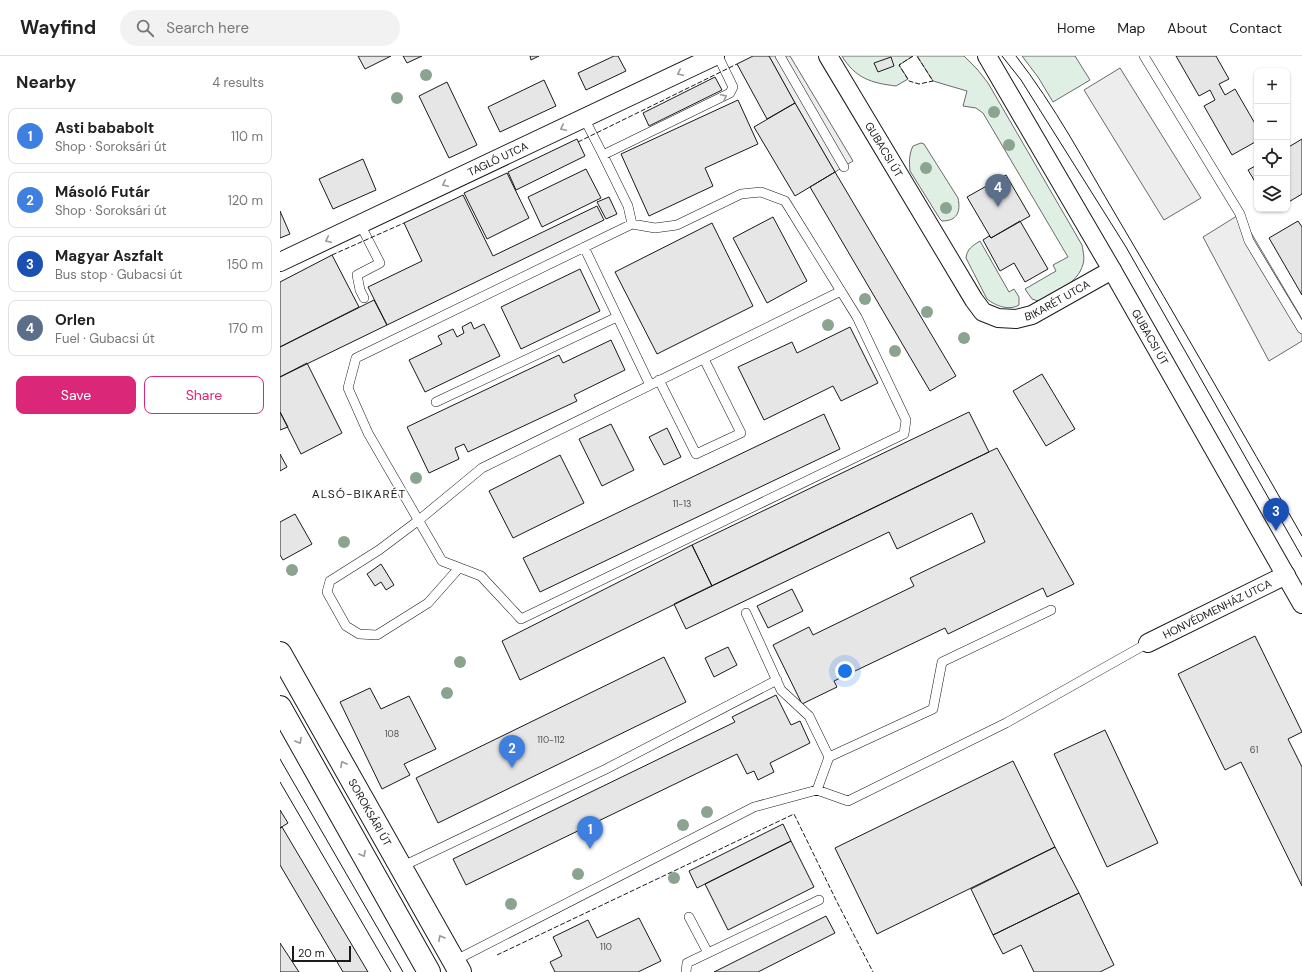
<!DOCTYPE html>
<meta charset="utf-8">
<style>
body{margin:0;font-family:"DM Sans",sans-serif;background:#f2f2f2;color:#222}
.controls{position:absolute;right:12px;top:12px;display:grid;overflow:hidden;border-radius:8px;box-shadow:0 1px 3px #0004}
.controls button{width:36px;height:36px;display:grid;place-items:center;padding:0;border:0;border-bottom:1px solid #e0e0e0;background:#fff;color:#222;font:20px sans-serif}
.scale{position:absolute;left:12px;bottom:10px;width:59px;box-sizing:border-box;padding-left:4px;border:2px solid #1a1a1a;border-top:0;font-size:11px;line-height:14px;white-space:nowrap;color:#1a1a1a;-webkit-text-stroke:3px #fff;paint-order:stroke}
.you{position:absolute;left:565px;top:615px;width:14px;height:14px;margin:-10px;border:3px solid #fff;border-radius:50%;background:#1a73e8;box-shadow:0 0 0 6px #1a73e833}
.badge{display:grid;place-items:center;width:26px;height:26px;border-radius:50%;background:#db2777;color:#fff;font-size:13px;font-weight:700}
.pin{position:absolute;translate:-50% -33px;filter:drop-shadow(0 1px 2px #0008)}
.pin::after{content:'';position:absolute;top:21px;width:14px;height:12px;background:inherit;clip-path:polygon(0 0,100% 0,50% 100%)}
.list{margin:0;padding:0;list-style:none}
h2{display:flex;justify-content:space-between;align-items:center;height:52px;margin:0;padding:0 16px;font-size:17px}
h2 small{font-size:13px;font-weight:400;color:#767676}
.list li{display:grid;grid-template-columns:26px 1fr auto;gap:12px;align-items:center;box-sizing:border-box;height:56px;margin:0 8px 8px;padding:0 8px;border:1px solid #e0e0e0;border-radius:8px}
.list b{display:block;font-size:15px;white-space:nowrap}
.list p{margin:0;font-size:13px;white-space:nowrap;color:#767676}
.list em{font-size:13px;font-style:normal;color:#767676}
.actions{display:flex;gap:8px;padding:12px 16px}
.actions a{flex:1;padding:9px 0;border:1px solid #db2777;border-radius:8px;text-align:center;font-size:14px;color:#db2777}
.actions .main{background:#db2777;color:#fff}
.icon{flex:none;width:22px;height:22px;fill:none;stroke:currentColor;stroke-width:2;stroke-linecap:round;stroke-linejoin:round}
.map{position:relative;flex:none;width:1022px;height:916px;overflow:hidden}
header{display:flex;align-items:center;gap:24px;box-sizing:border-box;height:56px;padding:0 20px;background:#fff;border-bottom:1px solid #e0e0e0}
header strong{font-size:19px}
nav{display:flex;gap:22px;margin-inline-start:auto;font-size:14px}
.search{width:280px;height:36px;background:#f2f2f2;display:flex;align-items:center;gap:10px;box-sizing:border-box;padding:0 14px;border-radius:22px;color:#767676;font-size:15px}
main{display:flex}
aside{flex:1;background:#fff}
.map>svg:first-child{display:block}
</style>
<header>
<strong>Wayfind</strong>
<div class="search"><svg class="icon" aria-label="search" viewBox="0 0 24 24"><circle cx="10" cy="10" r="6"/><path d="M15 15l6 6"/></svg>Search here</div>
<nav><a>Home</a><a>Map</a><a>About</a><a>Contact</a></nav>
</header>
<main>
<aside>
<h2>Nearby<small>4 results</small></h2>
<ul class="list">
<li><span class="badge" style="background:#3f7fe0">1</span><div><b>Asti bababolt</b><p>Shop · Soroksári út</p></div><em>110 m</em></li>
<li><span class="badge" style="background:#3f7fe0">2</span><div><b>Másoló Futár</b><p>Shop · Soroksári út</p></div><em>120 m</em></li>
<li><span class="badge" style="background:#1a4fb4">3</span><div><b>Magyar Aszfalt</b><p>Bus stop · Gubacsi út</p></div><em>150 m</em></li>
<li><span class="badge" style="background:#5c6f8a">4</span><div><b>Orlen</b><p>Fuel · Gubacsi út</p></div><em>170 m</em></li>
</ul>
<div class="actions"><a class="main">Save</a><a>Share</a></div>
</aside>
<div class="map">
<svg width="1022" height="916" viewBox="0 0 1022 916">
<rect width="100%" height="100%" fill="#fff"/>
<path fill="#e0efe3" stroke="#6a6a6a" d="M562 0H633L619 9 628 23 616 30C591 27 575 22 562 0Z
M637 0H684L697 13 708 27 802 189C803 195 805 203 803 208 798 228 774 237 758 245L752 243 745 233 776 215 773 209 788 201 703 57 696 52 683 50 687 35 653 25Z
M742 0H795L810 24 773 46 758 21Z
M641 87 644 88 678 142C681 156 677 165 662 165L660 163 630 115C629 106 629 98 633 90Z
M700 185 729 236 734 233 739 241V249C729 255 716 250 707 243L686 202C687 193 692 190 700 185Z"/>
<path fill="#ededed" stroke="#6a6a6a" d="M489 0H510L573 105 555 116 515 47Z
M840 12 921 142 884 164 804 34Z
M960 158 1022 263V285L989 305 923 181Z"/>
<path fill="#e6e6e6" stroke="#1a1a1a" d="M78 0H111L85 13Z
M123 0H142L127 7Z
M250 0H259L251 4Z
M334 0H338L346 15 306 34 298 17Z
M473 0H489L515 47 487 63 457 8Z
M896 0H936L949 23 939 28 945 39 955 33 977 71V85L952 99 924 50 935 44 930 34 919 40Z
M611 1 614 10 598 16 594 7Z
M435 21 442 34 369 70 363 57Z
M264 24 276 50 220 76 208 51Z
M167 26 197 89 169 102 139 40Z
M458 44 478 88 425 112 433 130 369 160 341 98Z
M515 47 555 116 515 140 474 71Z
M297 83 305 100 236 134 228 116Z
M1022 83V138L1007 147V92Z
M83 103 96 134 53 153 39 123Z
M977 109V129L968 114Z
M306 113 321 142 262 171 248 141Z
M555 116 676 320 650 335 530 131Z
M227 117 249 162 207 183 184 137Z
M726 119 750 160 711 182 687 141Z
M183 139 213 200 317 150 324 164 107 269 88 231 142 205 124 167Z
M329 141 337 158 326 163 317 146Z
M0 155 10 178 0 182Z
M493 161 527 225 487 247 453 182Z
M740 165 768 213 745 226 734 207 720 215 703 184 709 180 711 182Z
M1018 165 1022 171V239L989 182Z
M432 167 473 250 377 298 335 216Z
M52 199 79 251 0 291V226Z
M300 213 320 255 241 293 221 251Z
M94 244 107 269 0 321V291Z
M191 266 194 273 204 268 220 300 145 336 129 304 162 288 158 280 173 273 177 281 184 277 182 271Z
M570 271 598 327 561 345 553 330 484 364 458 311 512 286 517 297Z
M331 284 345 314 294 339 297 345 188 396 184 388 175 392 179 403 149 417 127 371 279 299 283 307Z
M27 307 62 377 21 398 0 356V321Z
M762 318 795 373 766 390 733 335Z
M0 356 8 371 0 374Z
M689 356 709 396 432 530 412 489Z
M544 358 560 393 260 536 243 502Z
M331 368 354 414 322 430 299 383Z
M387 372 401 401 384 409 369 381Z
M717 392 794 528 767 541 763 532 668 578 665 572 554 625 557 631 522 648 493 589 529 571 533 579 634 530 630 522 705 486 692 457 617 493 609 476 406 573 394 548Z
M0 398 7 411 0 415Z
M280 399 304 447 233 482 209 435Z
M15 458 32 488 3 504 0 499V466Z
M412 489 432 530 240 624 222 585Z
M101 508 114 529 106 534 101 526 95 530 87 518Z
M512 533 523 555 488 572 477 550Z
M975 580 1022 676 1008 683 1022 711V830L961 706 945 714 898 618Z
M448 591 457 609 434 621 425 602Z
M384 601 406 646 158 767 136 722Z
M90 632 101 653 129 640 156 693 124 708 130 719 102 733 60 646Z
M496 639 511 669 520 665 530 687 490 707 494 716 478 724 474 715 467 718 457 698 186 829 173 803 455 666 452 661Z
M825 674 878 787 827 811 774 698Z
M733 705 775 791 597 878 555 792Z
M0 754 8 767 0 772Z
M503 768 511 785 417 832 409 815Z
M2 771 88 916H63L0 809V772Z
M511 785 534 831 448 874 425 828Z
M775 791 799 837 713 879 691 833Z
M799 837 834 909 820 916H754L741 889 723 898 713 879Z
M546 860 555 877 478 916H434Z
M359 862 381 905 358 916H275L270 906 282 900 273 881 308 864 317 882Z
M0 887 19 916H0Z"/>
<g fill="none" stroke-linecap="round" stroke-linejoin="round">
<g stroke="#1a1a1a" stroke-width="10">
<path id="lane" d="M500 0 564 111
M864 0 960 158 969 185 1022 273
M304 62 323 99 450 37 453 31 438 0
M323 99 348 150 352 168
M481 136 505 145 577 261 626 364 624 378 241 563 201 520 162 505 88 377 68 332 76 302 352 168 375 172 397 169 461 138Z
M80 168 100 207 77 219 80 234 84 242
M304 191 370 329
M379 324 416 398 461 377 424 303
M156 346 337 261
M179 512 148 547 97 579 79 578 66 570 47 536 50 525 99 494 139 464 202 412 561 235
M466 557 501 634 529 660 549 701
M537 734 549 701 653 653 662 606 771 554
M121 811 326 713 497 624
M409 861 428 897
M174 905 474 751 537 734 568 745 726 667 868 587
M406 916 407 907 539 844"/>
</g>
<g stroke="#1a1a1a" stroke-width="20">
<g id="street">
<path id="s1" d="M548 0 694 244 703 256 718 262 736 263 752 259 832 214"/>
<path id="s2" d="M707 0 832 214 1022 548"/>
<path id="s3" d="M0 206 435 0"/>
<path id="s4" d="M868 587 1006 519"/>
</g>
</g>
<g stroke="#1a1a1a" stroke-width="24">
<g id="primary">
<path id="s5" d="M0 597 180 916"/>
<path d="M0 651 149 916"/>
</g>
</g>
<use href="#lane" stroke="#fff" stroke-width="9"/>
<use href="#street" stroke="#fff" stroke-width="18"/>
<use href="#primary" stroke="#fff" stroke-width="22"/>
<path stroke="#1a1a1a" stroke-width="1" d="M722 0 741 24 846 191 1022 501
M736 0C775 50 805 107 837 161 900 267 961 374 1022 480
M0 703 123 916
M0 726 111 916"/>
<path stroke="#1a1a1a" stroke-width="1" stroke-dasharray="5 2" stroke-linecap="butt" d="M633 0 619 9 629 25 639 28 653 25 637 0
M298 86 457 8
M52 199 124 167
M217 899 514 758 557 846 593 916"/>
</g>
<g fill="#8aa48f">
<circle cx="146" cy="19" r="6"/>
<circle cx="117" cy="42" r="6"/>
<circle cx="714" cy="56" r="6"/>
<circle cx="729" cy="89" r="6"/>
<circle cx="646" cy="112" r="6"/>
<circle cx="666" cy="152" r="6"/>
<circle cx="585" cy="243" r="6"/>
<circle cx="647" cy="256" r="6"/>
<circle cx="548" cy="269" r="6"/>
<circle cx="684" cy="282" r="6"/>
<circle cx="615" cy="295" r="6"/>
<circle cx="136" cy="422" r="6"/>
<circle cx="64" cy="486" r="6"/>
<circle cx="12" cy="514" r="6"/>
<circle cx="180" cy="606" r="6"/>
<circle cx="167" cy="637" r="6"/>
<circle cx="427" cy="756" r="6"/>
<circle cx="403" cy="769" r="6"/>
<circle cx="298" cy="818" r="6"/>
<circle cx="394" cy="822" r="6"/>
<circle cx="231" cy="848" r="6"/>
</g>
<defs><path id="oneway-chevron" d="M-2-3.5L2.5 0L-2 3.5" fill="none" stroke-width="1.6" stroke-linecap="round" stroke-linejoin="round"/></defs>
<g stroke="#989898">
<use href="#oneway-chevron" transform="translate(400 17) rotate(155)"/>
<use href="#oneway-chevron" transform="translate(444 41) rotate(-26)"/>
<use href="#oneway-chevron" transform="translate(283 72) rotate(155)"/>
<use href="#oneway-chevron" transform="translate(165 128) rotate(155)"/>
<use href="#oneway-chevron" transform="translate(48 184) rotate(155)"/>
<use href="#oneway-chevron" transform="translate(19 685) rotate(61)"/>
<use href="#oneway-chevron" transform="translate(63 708) rotate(-119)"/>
<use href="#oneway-chevron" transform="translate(83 798) rotate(61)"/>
<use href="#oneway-chevron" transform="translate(161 882) rotate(-119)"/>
</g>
<g text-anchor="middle" stroke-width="3" stroke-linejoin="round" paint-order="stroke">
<g font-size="9" fill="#4d4d4d">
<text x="402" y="451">11-13</text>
<text x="112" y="681">108</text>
<text x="271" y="687">110-112</text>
<text x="974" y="697">61</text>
<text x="326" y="894">110</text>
</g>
<g font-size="11" fill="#1a1a1a" stroke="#fff">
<text dy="4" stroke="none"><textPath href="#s1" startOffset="109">GUBACSI ÚT</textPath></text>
<text dy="4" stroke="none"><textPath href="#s3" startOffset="241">TAGLÓ UTCA</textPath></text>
<text dy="4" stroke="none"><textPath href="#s1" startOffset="379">BIKARÉT UTCA</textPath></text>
<text dy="4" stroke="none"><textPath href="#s2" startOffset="325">GUBACSI ÚT</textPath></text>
<text dy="4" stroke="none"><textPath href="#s4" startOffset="77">HONVÉDMENHÁZ UTCA</textPath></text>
<text dy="4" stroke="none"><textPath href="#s5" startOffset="183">SOROKSÁRI ÚT</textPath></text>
</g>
<g font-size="12" letter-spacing="1" fill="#1a1a1a" stroke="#fff">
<text x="79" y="442">ALSÓ-BIKARÉT</text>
</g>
</g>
</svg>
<div class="controls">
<button>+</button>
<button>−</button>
<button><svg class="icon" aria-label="locate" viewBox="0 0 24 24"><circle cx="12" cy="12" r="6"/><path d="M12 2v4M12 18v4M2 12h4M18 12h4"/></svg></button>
<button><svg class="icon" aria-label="layers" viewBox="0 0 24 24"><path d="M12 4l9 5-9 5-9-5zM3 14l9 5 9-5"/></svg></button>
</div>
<div class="scale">20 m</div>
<div class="you"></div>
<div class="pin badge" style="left:310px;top:793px;background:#3f7fe0">1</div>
<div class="pin badge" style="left:232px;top:712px;background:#3f7fe0">2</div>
<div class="pin badge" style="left:996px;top:475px;background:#1a4fb4">3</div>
<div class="pin badge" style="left:718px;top:151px;background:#5c6f8a">4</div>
</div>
</main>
